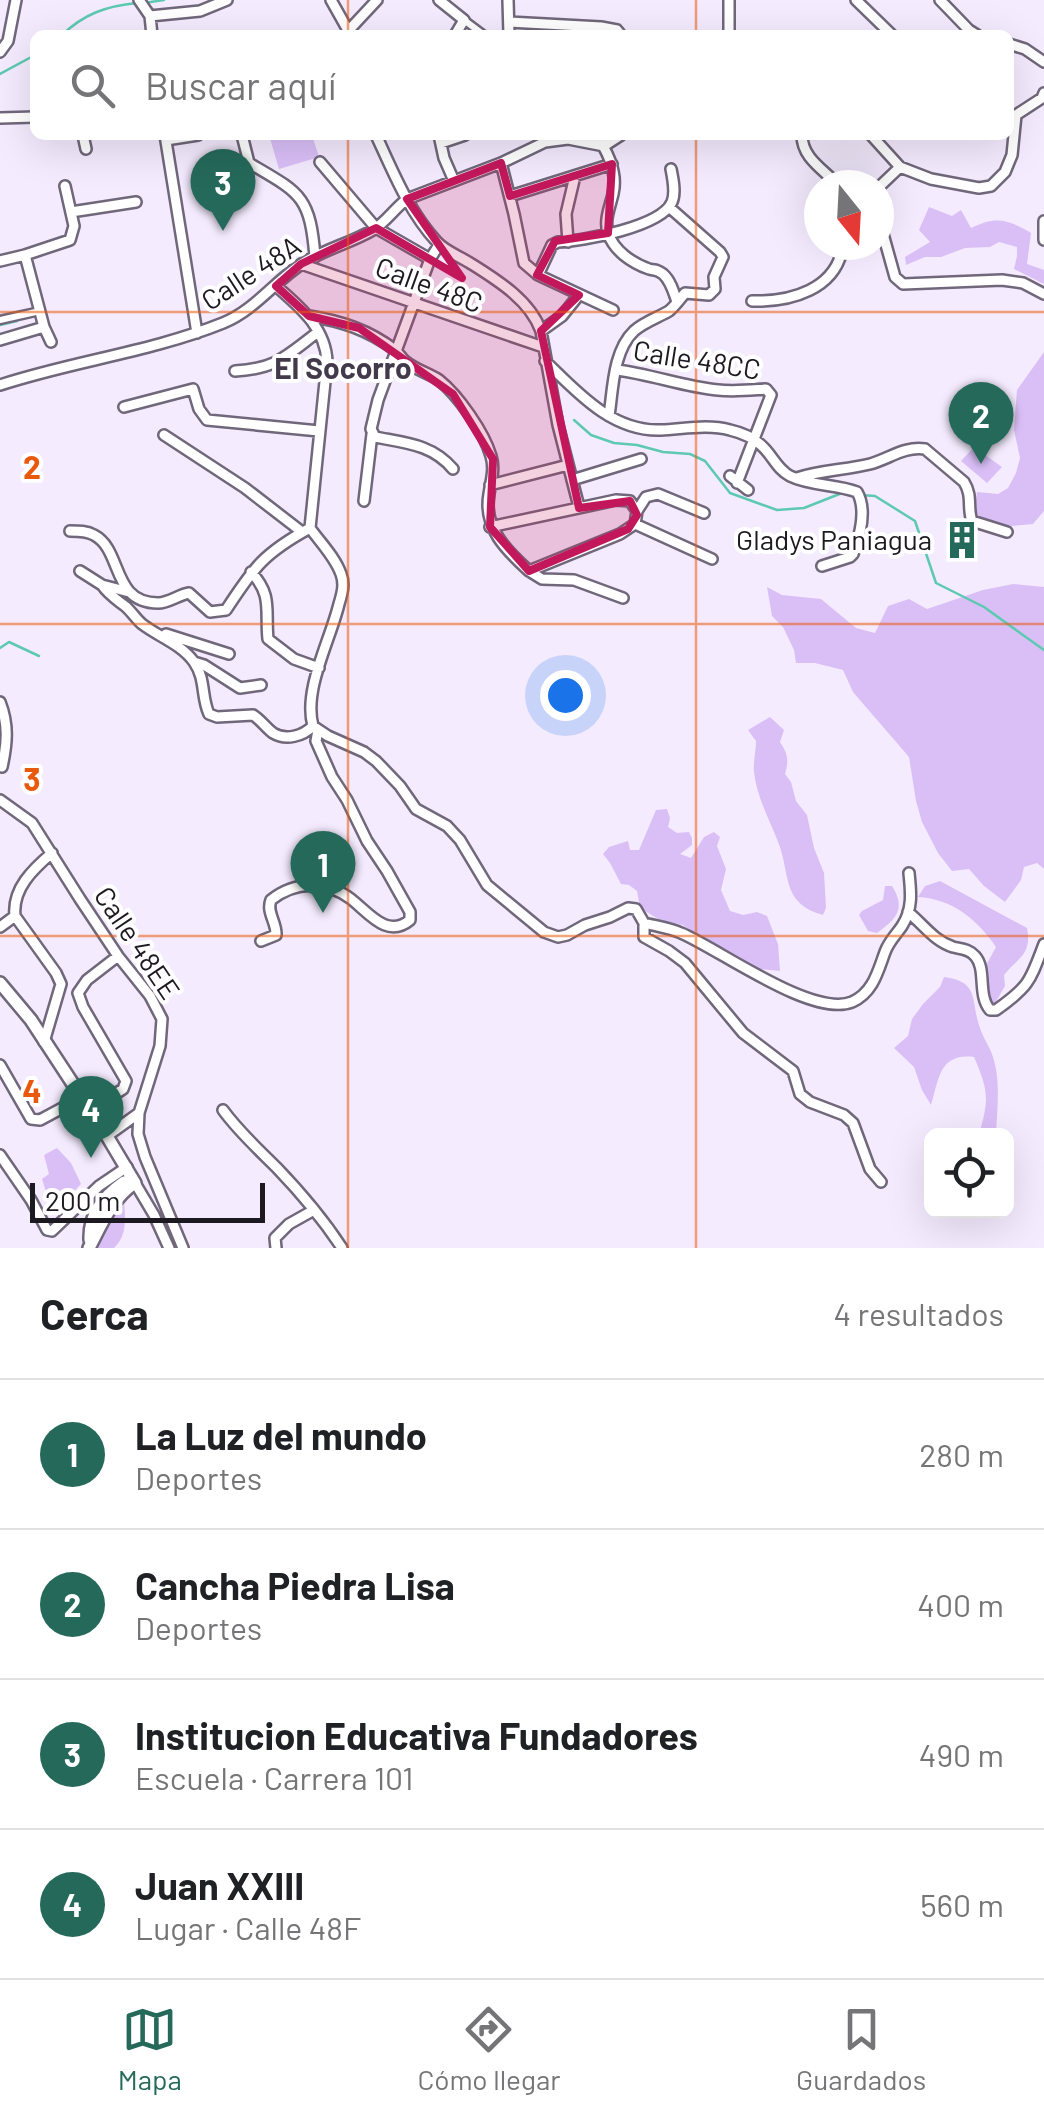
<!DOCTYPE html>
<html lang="es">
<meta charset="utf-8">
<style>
body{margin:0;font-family:Barlow,sans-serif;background:#f6f6f6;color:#202124}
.controls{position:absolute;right:30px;bottom:30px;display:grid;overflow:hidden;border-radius:15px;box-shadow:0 10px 40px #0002}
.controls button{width:90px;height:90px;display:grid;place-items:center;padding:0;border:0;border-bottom:2px solid #e0e0e0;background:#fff;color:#202124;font:50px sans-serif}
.compass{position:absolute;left:804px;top:170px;width:90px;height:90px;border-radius:50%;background:#fff;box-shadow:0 10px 40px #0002;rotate:162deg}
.scale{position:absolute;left:30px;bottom:25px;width:235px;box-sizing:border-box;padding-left:10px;border:5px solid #1d1921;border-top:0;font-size:28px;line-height:35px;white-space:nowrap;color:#1d1921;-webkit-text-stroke:8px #fff;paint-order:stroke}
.you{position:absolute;left:565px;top:695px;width:35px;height:35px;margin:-25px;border:8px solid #fff;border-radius:50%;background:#1a73e8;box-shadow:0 0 0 15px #1a73e833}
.badge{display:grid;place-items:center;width:65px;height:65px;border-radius:50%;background:#25695a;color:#fff;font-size:32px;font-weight:700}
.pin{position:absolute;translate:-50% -82px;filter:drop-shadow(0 2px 5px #0008)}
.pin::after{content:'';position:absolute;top:52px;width:35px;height:30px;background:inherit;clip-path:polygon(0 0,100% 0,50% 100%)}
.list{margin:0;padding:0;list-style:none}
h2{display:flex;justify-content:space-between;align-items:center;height:130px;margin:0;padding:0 40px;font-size:42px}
h2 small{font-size:32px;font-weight:400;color:#757577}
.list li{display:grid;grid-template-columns:65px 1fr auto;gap:30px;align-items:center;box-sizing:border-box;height:150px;padding:0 40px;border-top:2px solid #e0e0e0}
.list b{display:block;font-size:38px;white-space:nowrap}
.list p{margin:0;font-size:32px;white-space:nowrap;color:#757577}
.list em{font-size:32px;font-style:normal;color:#757577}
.icon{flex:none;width:55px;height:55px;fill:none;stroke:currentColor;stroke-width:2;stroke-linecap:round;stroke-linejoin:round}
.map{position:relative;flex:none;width:1044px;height:1248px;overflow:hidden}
.search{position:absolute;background:#fff;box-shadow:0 10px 40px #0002;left:30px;right:30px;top:30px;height:110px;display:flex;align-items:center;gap:25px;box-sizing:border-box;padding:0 35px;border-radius:15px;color:#757577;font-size:38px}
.sheet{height:730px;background:#fff}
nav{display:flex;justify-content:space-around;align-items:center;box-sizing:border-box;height:140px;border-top:2px solid #e0e0e0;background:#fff;font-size:28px;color:#757577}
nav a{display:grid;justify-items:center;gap:5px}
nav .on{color:#25695a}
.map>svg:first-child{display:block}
</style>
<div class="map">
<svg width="1044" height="1248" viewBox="0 0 1044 1248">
<rect width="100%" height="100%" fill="#f4ebfe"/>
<path fill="#dabff7" d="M269 135H312L319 157 279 169Z
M929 207 952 216 961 210 971 228C996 216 1007 219 1031 233L1027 264 1044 270V284L1014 269 1017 256V247L999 242 990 247 965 248 941 257H925L906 265 905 257 930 242 919 230Z
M1044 352V511L1033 524 1012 526 973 517 977 492 998 494 1008 488 1016 473 1020 458 1014 430 1017 390Z
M974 447 1002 467 987 483 961 461Z
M1013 584 1044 587V869L1037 863 1024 867 1021 880 1005 902 984 886 969 869 952 871 938 853 922 822 916 801 909 757 853 692 843 670 815 663H796L794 650 783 627 772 616 767 587 782 595 821 599 856 628 875 633 888 606 909 599 927 609 983 590Z
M770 717 784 730 780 742C788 754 789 760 785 774L791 782 796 801 807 815 814 848 824 873 826 908 823 915C783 904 790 878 780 847 771 822 757 799 754 772 753 762 756 751 756 741L748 730Z
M667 809 670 818 668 827 677 833 689 832 692 838V845L680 854 691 858 704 837 714 832 720 837 717 846 726 869 721 890 730 911 743 915 757 912 767 916 778 944 780 971 749 968 735 962 683 925 660 920 640 908 637 891 629 885 621 884 610 863 603 854 609 847 628 841 630 850H639L656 810Z
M940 881 1027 928C1032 954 1019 957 1004 975L1005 986 994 1005 989 1006 984 969 996 947C977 919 952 899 918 897L925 886Z
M885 886H892C906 908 897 919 877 933L868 931 859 915 862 911 883 900Z
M944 977C981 982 970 1001 980 1028 983 1038 990 1047 993 1057 1001 1082 997 1110 996 1135H979C989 1099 989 1092 974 1057 939 1053 939 1079 931 1105L922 1090 914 1067 894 1048 908 1036 912 1019 923 1004 940 987Z
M57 1148 71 1163 81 1184 53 1214 42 1179 49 1174 44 1155Z
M124 1199C125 1217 128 1235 114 1248H93L103 1225 118 1213Z"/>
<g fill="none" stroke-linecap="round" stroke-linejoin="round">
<path stroke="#5dc9b0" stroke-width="2.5" d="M144 3 164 0
M62 35C84 14 106 6 137 3
M0 74 35 55
M0 325 17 321
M574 420 591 435 614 443 637 445 663 452 690 454 705 461 730 493 777 510 804 508 842 493H848
M861 495 875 496 915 521 936 583 984 607 1044 650
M0 648 9 642 39 656"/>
<g stroke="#71677b" stroke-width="11">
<path id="pedestrian" d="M464 20 484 35
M0 320 40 311"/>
</g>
<g stroke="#71677b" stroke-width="14">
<path id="minor" d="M139 0 150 16 152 35
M331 0 349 32
M439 0 464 20 455 35
M508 0 509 35
M729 0V35
M856 0 892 35
M940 0 969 30 977 35
M150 16 200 11 227 0
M509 22 601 27 617 30 621 35
M349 30 377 0
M1009 44 1025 49 1044 62
M0 52 8 41 16 0
M0 118 35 117
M83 135 86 149
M165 135 197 333
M242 135 249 163C300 193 310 195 315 257
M376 135C393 172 409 212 437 242 445 251 459 256 470 263 497 280 530 300 541 331L558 425 579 507
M439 135 444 158 454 181
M596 135C608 152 618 173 613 194 610 207 604 220 608 233 614 251 632 263 649 269 657 271 656 269 663 274 671 281 674 293 677 302
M802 135C802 158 823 169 838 185
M871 135 900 167 931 179 979 188 991 186 1005 172 1012 155 1016 115 1042 98 1044 93
M166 140 198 135
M441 143 465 135
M320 162 376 228 430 259
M501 163 514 214 524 263 538 275 613 310
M879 187 900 167
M510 196 612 164
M71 212 136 202
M1044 221V240
M879 230 883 234 895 277 903 284 1002 280 1023 283 1044 294
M568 242 566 214 575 176
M439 245 430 259 378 400 371 429 375 437C405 443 432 444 453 469
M25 255 44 327 51 342
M0 261 25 255 70 240 74 226 65 186
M301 264 543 347
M538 275 552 245 558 242C583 241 661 227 672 202 676 193 673 179 671 169
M752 301C790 302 837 290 843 245
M309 316C341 321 369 330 395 350 399 353 401 358 405 361 414 369 428 373 439 380 458 395 484 432 491 456 495 469 491 481 489 494 483 528 506 550 529 571L620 534 635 524 637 511 630 501 616 500 490 527
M541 331 562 316 579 295
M0 340 44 327
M545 361C577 392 612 432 661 430 684 429 708 424 730 430 743 433 755 438 764 448 773 457 778 470 790 476 810 486 836 484 857 492 867 509 860 536 853 554L850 557 822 566
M616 370C651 374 684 387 718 390 734 392 751 390 766 389L771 395 737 483
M235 371C276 369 286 356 318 332
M0 385C73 361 151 352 223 323 255 310 275 281 303 263 325 249 351 243 373 230 386 222 395 208 407 199L501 163 545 142 568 139 604 146 621 135
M124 407 193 389 199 409 207 420 319 431
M609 416C613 389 613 351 634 331 644 322 657 318 669 311 675 306 680 299 685 293L709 295 715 289 714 277 723 257 720 252 669 207
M164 435 245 488 302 532
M730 476 748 490
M797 478C821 470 846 470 870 464 889 459 904 446 925 449L964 482C973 496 967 508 972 521L1007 532
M572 480 641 459
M490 485 568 465
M364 501 372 434
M637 511 646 497 658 494 704 513
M635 524 712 559
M310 528C320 542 335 557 341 574 345 584 342 594 339 604 330 641 303 690 313 726L328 736 364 752 376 761 400 786 416 809 447 826 460 840 487 885 544 932 558 937 567 935 585 925 610 917 628 908 636 909 644 923C656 926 670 928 681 933 719 949 812 1018 852 1002 873 993 878 971 885 952 889 941 896 935 902 926 913 909 911 892 909 873
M70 531C79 531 87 531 94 535 123 550 111 603 158 603 169 603 178 595 189 593L210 612 226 610C254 567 264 553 310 528L327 362C326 328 300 307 276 286
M80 571 102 585
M529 571 542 579 574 580 623 598
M251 572C273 595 265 611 268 639L294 659 319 668
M129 592 102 585C109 595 116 599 125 606 132 612 136 619 142 624 159 637 181 644 194 662 206 679 201 697 209 714L217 717 253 715C261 720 266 728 273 733 286 741 303 736 313 726
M166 634 229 654
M194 662 204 665 240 688 261 685
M0 702C9 725 7 744 2 767
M0 800 32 823 80 899 118 956 150 996 162 1019 160 1046 139 1113 138 1134 145 1157 183 1248
M908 912C923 924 934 941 953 947 961 949 969 949 975 956 987 969 977 995 990 1010H996C1030 986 1030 981 1044 944
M15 916 56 973 61 984 44 1042
M15 916C12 889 33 869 52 853
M644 923V937L669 951 685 963 743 1033 793 1071 800 1094 810 1102 844 1115 853 1123 870 1169 881 1182
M0 927 15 916
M261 941 276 935C277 923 266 912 271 900 295 881 326 880 351 899 369 913 387 939 410 920V912L387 871 367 841 347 800 332 777 316 741 318 730
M0 1065 31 1119 40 1120 81 1098
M223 1110C239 1132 258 1149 277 1168 301 1193 323 1219 342 1248
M89 1111 123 1089 126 1081 83 1007 78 993 87 980 118 956
M107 1136 139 1113
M0 1155 31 1200 47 1230 52 1231 99 1186 127 1167
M135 1183 154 1215 169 1248
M276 1248 275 1238 289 1224 314 1210"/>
</g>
<g stroke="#71677b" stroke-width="16">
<path id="tertiary" d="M0 983 31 1020 107 1136 135 1183C112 1198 101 1225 89 1248
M90 1240C89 1214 103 1197 124 1182"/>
</g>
<use href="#pedestrian" stroke="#fff" stroke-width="6"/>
<use href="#minor" stroke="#fff" stroke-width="9"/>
<use href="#tertiary" stroke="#fff" stroke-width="11"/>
</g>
<path fill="#c2185b" fill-opacity="0.2" stroke="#c2185b" stroke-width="8" stroke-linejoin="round" d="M501 163 510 196 612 164 608 233 555 241 537 275 579 295 541 331 579 508 630 501 637 515 628 529 529 571 490 527 493 459 453 394 359 328 309 316 276 286 301 264 376 228 462 278 407 199Z"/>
<path fill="none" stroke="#e8590c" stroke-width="2.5" stroke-opacity="0.55" d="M348 0V35M696 0V35M348 135V1248M696 135V1248M0 312H1044M0 624H1044M0 936H1044"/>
<defs>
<g id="building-bare" transform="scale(3)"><path d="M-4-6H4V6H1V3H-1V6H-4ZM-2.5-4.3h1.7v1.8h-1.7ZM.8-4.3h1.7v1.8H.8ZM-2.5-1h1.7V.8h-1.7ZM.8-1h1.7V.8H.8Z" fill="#25695a" stroke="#fff" stroke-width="2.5" paint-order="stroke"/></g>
</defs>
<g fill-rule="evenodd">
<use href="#building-bare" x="962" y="540"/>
</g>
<g text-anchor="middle" stroke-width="8" stroke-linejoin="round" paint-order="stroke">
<g font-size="28" fill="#1d1921" stroke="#fff">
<text transform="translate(251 273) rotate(-33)" y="10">Calle 48A</text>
<text transform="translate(429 285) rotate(20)" y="10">Calle 48C</text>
<text transform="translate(697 360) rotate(9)" y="10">Calle 48CC</text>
<text transform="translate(137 943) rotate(56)" y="10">Calle 48EE</text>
</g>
<g font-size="28" fill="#1d1921" stroke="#fff" text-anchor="end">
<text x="932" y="550">Gladys Paniagua</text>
</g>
<g font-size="30" font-weight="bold" fill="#42394b" stroke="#fff">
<text x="343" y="379">El Socorro</text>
</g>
</g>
<g font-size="32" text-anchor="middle" font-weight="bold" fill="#e8590c" stroke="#fff" stroke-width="8" stroke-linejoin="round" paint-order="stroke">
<text x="32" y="479">2</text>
<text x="32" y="791">3</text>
<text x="32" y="1103">4</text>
</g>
</svg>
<div class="controls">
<button><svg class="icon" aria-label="locate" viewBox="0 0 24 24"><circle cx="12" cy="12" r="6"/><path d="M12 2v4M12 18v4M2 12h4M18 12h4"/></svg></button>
</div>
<svg class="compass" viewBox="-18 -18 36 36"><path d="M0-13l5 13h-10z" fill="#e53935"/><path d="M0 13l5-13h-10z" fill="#757577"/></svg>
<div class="scale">200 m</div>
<div class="you"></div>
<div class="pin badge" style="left:323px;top:913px">1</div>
<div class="pin badge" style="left:981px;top:464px">2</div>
<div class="pin badge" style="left:223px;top:231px">3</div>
<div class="pin badge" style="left:91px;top:1158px">4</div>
<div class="search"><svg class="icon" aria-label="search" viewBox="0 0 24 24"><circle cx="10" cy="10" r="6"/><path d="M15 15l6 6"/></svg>Buscar aquí</div>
</div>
<section class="sheet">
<h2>Cerca<small>4 resultados</small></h2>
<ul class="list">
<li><span class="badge">1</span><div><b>La Luz del mundo</b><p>Deportes</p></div><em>280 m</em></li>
<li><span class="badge">2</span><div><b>Cancha Piedra Lisa</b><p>Deportes</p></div><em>400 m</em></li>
<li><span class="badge">3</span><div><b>Institucion Educativa Fundadores</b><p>Escuela · Carrera 101</p></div><em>490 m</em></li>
<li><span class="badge">4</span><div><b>Juan XXIII</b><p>Lugar · Calle 48F</p></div><em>560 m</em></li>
</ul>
</section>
<nav>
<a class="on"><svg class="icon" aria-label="map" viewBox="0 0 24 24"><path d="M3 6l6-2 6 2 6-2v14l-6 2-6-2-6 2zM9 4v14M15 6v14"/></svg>Mapa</a>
<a><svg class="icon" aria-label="directions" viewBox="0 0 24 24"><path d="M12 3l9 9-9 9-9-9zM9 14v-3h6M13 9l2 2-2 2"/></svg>Cómo llegar</a>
<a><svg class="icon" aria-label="saved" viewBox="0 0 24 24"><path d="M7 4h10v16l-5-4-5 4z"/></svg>Guardados</a>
</nav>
